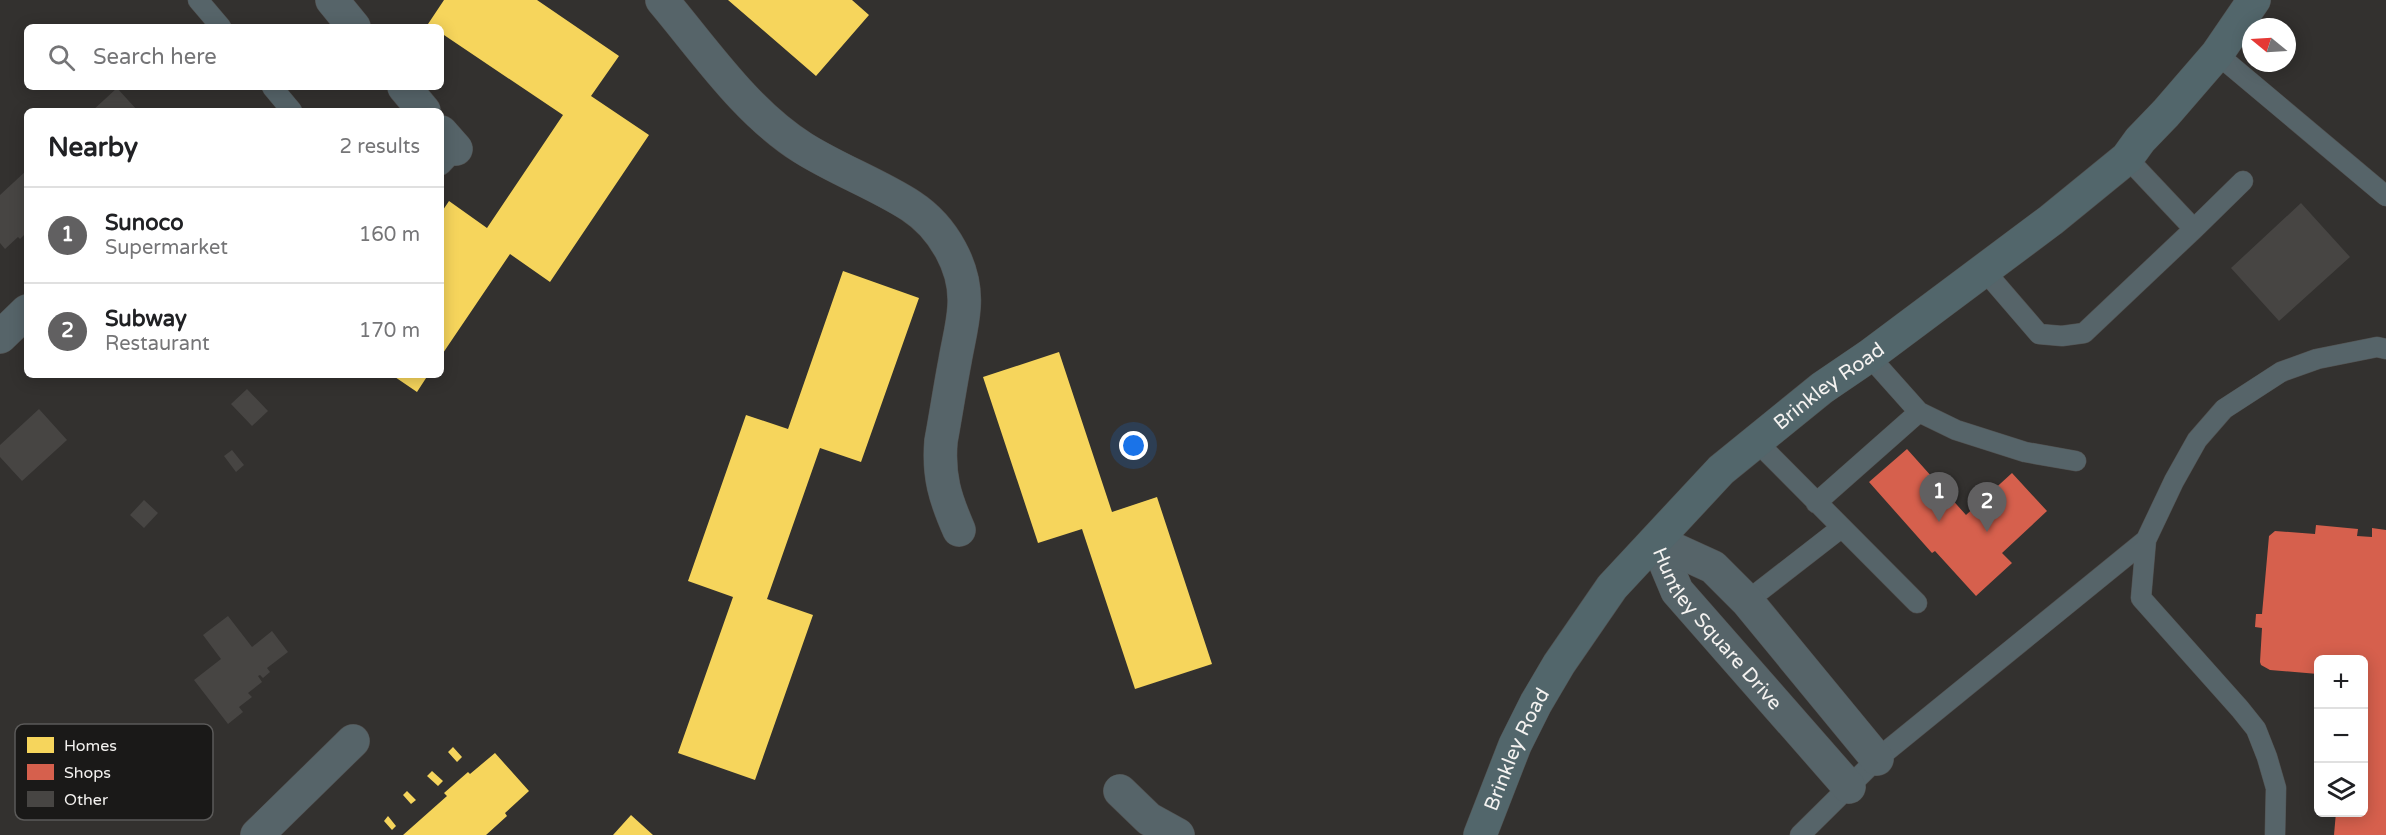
<!DOCTYPE html>
<meta charset="utf-8">
<style>
body{margin:0;font-family:"Varela Round",sans-serif;background:#f2f2f2;color:#202124}
.controls{position:absolute;right:18px;bottom:18px;display:grid;overflow:hidden;border-radius:9px;box-shadow:0 3px 15px #0003}
.controls button{width:54px;height:54px;display:grid;place-items:center;padding:0;border:0;border-bottom:2px solid #e0e0e0;background:#fff;color:#202124;font:30px sans-serif}
.compass{position:absolute;left:2242px;top:18px;width:54px;height:54px;border-radius:50%;background:#fff;box-shadow:0 3px 15px #0003;rotate:288deg}
.you{position:absolute;left:1134px;top:446px;width:21px;height:21px;margin:-15px;border:4px solid #fff;border-radius:50%;background:#1a73e8;box-shadow:0 0 0 9px #1a73e833}
.badge{display:grid;place-items:center;width:39px;height:39px;border-radius:50%;background:#616061;color:#fff;font-size:20px;font-weight:700}
.pin{position:absolute;translate:-50% -50px;filter:drop-shadow(0 2px 3px #0008)}
.pin::after{content:'';position:absolute;top:32px;width:21px;height:18px;background:inherit;clip-path:polygon(0 0,100% 0,50% 100%)}
.list{margin:0;padding:0;list-style:none}
h2{display:flex;justify-content:space-between;align-items:center;height:78px;margin:0;padding:0 24px;font-size:26px}
h2 small{font-size:20px;font-weight:400;color:#757577}
.list li{display:grid;grid-template-columns:39px 1fr auto;gap:18px;align-items:center;box-sizing:border-box;height:96px;padding:0 24px;border-top:2px solid #e0e0e0}
.list b{display:block;font-size:22px;white-space:nowrap}
.list p{margin:0;font-size:20px;white-space:nowrap;color:#757577}
.list em{font-size:20px;font-style:normal;color:#757577}
.icon{flex:none;width:33px;height:33px;fill:none;stroke:currentColor;stroke-width:2;stroke-linecap:round;stroke-linejoin:round}
.map{position:relative;flex:none;width:2386px;height:835px;overflow:hidden}
.search{position:absolute;background:#fff;box-shadow:0 3px 15px #0003;left:24px;top:24px;width:420px;height:66px;display:flex;align-items:center;gap:15px;box-sizing:border-box;padding:0 21px;border-radius:9px;color:#757577;font-size:22px}
.panel{position:absolute;background:#fff;box-shadow:0 3px 15px #0003;left:24px;top:108px;width:420px;height:270px;border-radius:9px}
.map>svg:first-child{display:block}
</style>
<div class="map">
<svg width="2386" height="835" viewBox="0 0 2386 835">
<rect width="100%" height="100%" fill="#33312f"/>
<path fill="#f6d55c" d="M444 0H537L619 56 591 96 649 135 550 282 510 254 441 356V213L449 201 487 228 563 115 441 33V27H433L428 24Z
M728 0H852L869 15 816 76Z
M843 271 919 298 861 462 820 448 767 599 813 615 755 780 678 753 733 597 688 581 746 415 788 429Z
M1059 352 1112 512 1157 497 1212 664 1135 689 1082 529 1038 543 983 377Z
M392 375H428L417 392Z
M453 747 462 757 457 762 448 752Z
M495 753 529 791 505 813 507 816 486 835H403L447 796 444 793 468 772 470 774Z
M432 771 443 781 438 786 427 776Z
M407 791 416 800 411 804 403 795Z
M631 815 653 835H613Z
M388 816 396 826 392 830 384 821Z"/>
<path fill="#d6604d" d="M1907 449 1966 515 2012 473 2047 511 2002 553 2012 563 1976 596 1935 551 1932 553 1869 482Z
M2316 525 2358 529 2357 536 2372 537V528L2386 530V835H2334L2336 812H2364V660H2318V674L2270 670 2261 665 2260 662 2262 628 2255 627 2256 614H2262L2269 536 2275 531 2315 534Z"/>
<path fill="#474543" d="M117 88 138 111H92Z
M27 170V232L20 239 18 237 5 249 0 243V195Z
M2301 203 2350 257 2279 321 2231 268Z
M247 389 268 411 252 426 231 404Z
M39 409 67 440 22 481 0 457V445Z
M232 450 244 465 236 472 224 456Z
M144 500 158 513 144 528 130 515Z
M228 616 252 647 272 631 288 652 267 668 270 672 263 678 260 675 258 676 262 682 248 693 252 697 239 707 243 712 228 724 194 680 221 659 203 635Z"/>
<g fill="none" stroke-linecap="round" stroke-linejoin="round">
<g stroke="#51504f" stroke-width="21">
<path id="service" d="M198 0 221 27
M2217 54 2386 196
M272 87 292 111
M441 165 456 149
M2194 229 2243 181
M1983 269 2039 334 2062 336 2084 333 2194 229 2127 158
M1869 356 1919 412 1956 430 2025 452 2076 461
M1757 442 1917 603
M1816 503 1919 412
M1747 601 1841 528
M1800 835 1877 759 2146 540
M2275 835 2276 788 2267 757 2256 729 2240 709 2141 598 2146 540 2174 481 2197 440 2224 409 2281 372 2317 359 2377 347 2386 349"/>
</g>
<g stroke="#51504f" stroke-width="34">
<g id="minor">
<path d="M332 0 354 27"/>
<path d="M662 0C705 51 746 112 803 148 838 170 877 184 911 206 943 227 967 268 964 307 963 325 958 343 955 361 950 387 946 414 941 441 938 476 945 498 959 530"/>
<path d="M404 87 424 111"/>
<path d="M441 132 456 149"/>
<path d="M0 337 27 311"/>
<path id="s1" d="M1656 541 1677 591 1849 787"/>
<path d="M1656 541 1713 567 1747 601 1877 759"/>
<path d="M1120 791 1149 819 1178 835"/>
<path d="M257 835 353 741"/>
</g>
</g>
<g stroke="#51504f" stroke-width="34">
<g id="secondary">
<path id="s2" d="M1480 835 1515 745 1536 703 1559 664 1612 587 1721 470 1822 388 1869 356 2051 220 2127 158 2140 140 2166 113 2217 54 2254 0"/>
</g>
</g>
<use href="#service" stroke="#566469" stroke-width="20"/>
<use href="#minor" stroke="#566469" stroke-width="33"/>
<use href="#secondary" stroke="#52666b" stroke-width="33"/>
</g>
<g text-anchor="middle" stroke-width="6" stroke-linejoin="round" paint-order="stroke">
<g font-size="20" fill="#f4f2f0" stroke="#1a1918">
<text dy="7" stroke="none"><textPath href="#s2" startOffset="579">Brinkley Road</textPath></text>
<text dy="7" stroke="none"><textPath href="#s1" startOffset="108">Huntley Square Drive</textPath></text>
<text dy="7" stroke="none"><textPath href="#s2" startOffset="93">Brinkley Road</textPath></text>
</g>
</g>
<rect x="15" y="724" width="198" height="96" rx="9" fill="#1a1918" stroke="#5b5a59" stroke-width="1.5"/>
<rect x="27" y="737" width="27" height="16" fill="#f6d55c"/>
<rect x="27" y="764" width="27" height="16" fill="#d6604d"/>
<rect x="27" y="791" width="27" height="16" fill="#474543"/>
<g font-size="16" fill="#f4f2f0">
<text x="64" y="751">Homes</text>
<text x="64" y="778">Shops</text>
<text x="64" y="805">Other</text>
</g>
</svg>
<div class="controls">
<button>+</button>
<button>−</button>
<button><svg class="icon" aria-label="layers" viewBox="0 0 24 24"><path d="M12 4l9 5-9 5-9-5zM3 14l9 5 9-5"/></svg></button>
</div>
<svg class="compass" viewBox="-18 -18 36 36"><path d="M0-13l5 13h-10z" fill="#e53935"/><path d="M0 13l5-13h-10z" fill="#757577"/></svg>
<div class="you"></div>
<div class="pin badge" style="left:1939px;top:522px">1</div>
<div class="pin badge" style="left:1987px;top:532px">2</div>
<div class="search"><svg class="icon" aria-label="search" viewBox="0 0 24 24"><circle cx="10" cy="10" r="6"/><path d="M15 15l6 6"/></svg>Search here</div>
<section class="panel">
<h2>Nearby<small>2 results</small></h2>
<ul class="list">
<li><span class="badge">1</span><div><b>Sunoco</b><p>Supermarket</p></div><em>160 m</em></li>
<li><span class="badge">2</span><div><b>Subway</b><p>Restaurant</p></div><em>170 m</em></li>
</ul>
</section>
</div>
